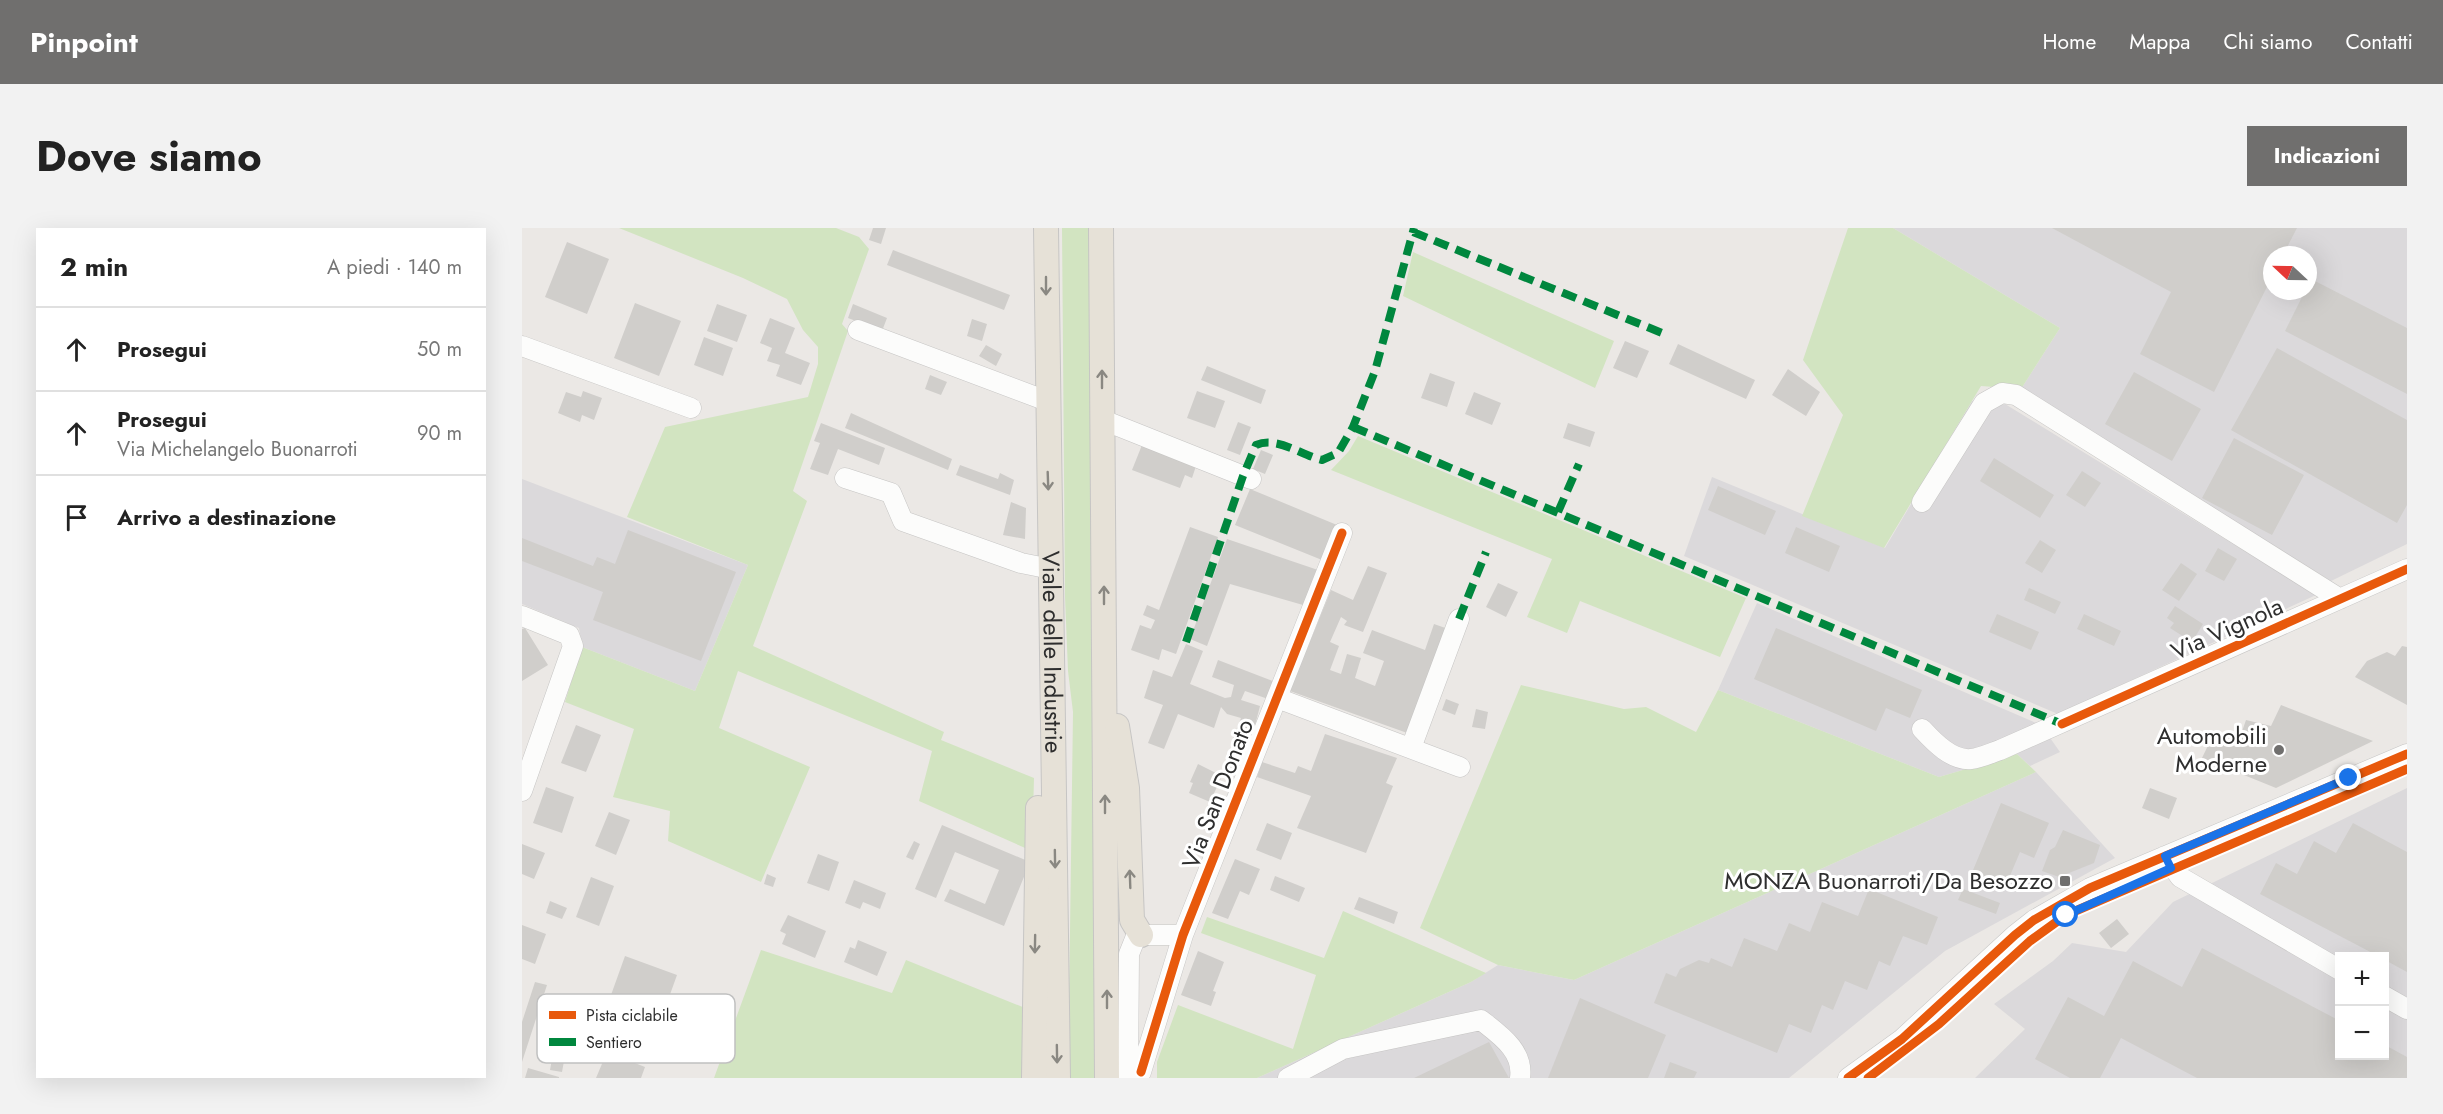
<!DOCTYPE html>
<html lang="it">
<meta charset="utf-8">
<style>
body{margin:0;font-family:Jost,sans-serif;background:#f2f2f2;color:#222}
.controls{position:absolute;right:18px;bottom:18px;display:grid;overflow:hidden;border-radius:0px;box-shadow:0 6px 24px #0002}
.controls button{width:54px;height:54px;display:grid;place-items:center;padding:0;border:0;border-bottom:2px solid #e0e0e0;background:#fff;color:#222;font:30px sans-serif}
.compass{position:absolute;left:1741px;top:18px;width:54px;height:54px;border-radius:50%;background:#fff;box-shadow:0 6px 24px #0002;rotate:292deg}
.stop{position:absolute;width:18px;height:18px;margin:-14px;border:4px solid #1a73e8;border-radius:50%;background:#fff}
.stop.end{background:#1a73e8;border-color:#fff;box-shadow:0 2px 6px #0008}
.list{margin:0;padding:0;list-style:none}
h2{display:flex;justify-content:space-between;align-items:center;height:78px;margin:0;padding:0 24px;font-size:26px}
h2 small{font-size:20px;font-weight:400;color:#767676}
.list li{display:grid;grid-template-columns:39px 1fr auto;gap:18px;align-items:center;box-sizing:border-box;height:84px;padding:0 24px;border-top:2px solid #e0e0e0}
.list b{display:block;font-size:22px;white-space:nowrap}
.list p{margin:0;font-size:20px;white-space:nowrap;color:#767676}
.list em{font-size:20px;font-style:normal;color:#767676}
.icon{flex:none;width:33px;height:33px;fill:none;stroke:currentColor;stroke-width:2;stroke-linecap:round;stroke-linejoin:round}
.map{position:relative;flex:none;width:1885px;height:850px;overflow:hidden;border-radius:0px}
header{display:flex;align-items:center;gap:36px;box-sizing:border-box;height:84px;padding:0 30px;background:#706f6e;color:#fff}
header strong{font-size:28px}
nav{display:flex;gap:33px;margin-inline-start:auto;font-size:21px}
.intro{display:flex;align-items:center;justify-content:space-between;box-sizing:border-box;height:144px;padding:0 36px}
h1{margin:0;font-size:42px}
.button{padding:15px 27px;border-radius:0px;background:#706f6e;color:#fff;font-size:21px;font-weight:700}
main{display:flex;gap:36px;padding:0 36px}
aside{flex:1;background:#fff;border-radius:0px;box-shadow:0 6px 24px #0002}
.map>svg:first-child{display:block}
</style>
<header>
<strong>Pinpoint</strong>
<nav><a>Home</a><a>Mappa</a><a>Chi siamo</a><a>Contatti</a></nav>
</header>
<div class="intro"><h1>Dove siamo</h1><a class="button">Indicazioni</a></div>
<main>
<aside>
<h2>2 min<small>A piedi · 140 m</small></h2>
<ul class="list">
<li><svg class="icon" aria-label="ahead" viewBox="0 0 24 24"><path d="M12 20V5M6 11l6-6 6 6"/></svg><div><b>Prosegui</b></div><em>50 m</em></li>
<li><svg class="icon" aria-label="ahead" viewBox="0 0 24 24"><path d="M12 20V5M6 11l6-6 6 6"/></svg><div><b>Prosegui</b><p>Via Michelangelo Buonarroti</p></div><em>90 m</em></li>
<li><svg class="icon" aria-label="arrive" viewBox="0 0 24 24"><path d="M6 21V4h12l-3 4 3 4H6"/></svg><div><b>Arrivo a destinazione</b></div></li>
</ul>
</aside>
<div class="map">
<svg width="1885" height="850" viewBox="0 0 1885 850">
<rect width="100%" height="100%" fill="#ebe8e5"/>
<path fill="#dbd9db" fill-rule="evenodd" d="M1371 0H1885V316L1809 353 1499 161 1538 100ZM1750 27H1786V63H1750Z
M1450 173 1467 181 1483 176 1794 367 1536 486 1162 328 1190 249 1363 320Z
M0 251 226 337 173 463 60 419 57 400 0 376Z
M1235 375 1519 497 1538 524 1508 538 1495 526 1417 549 1196 462Z
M1514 544 1593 630 1423 723 1267 850H735L949 754 976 737 1052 752Z
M1885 560V850H1453L1503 801 1472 776 1531 733 1550 715 1604 724 1651 674ZM1818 728H1862V828H1818Z"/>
<path fill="#d2e4c1" d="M97 0H314L337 9 347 21 320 96 326 103 271 263 285 273 231 418 422 504 419 512 512 550 510 623 397 573 410 523 216 443 197 500 288 539 239 654 146 613 148 583 91 569 112 501 43 474 60 419 173 463 226 337 105 289 143 199 286 169 296 136V119L281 102 265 71 221 50Z
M540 0H568L574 850H546L551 484 546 443 543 369Z
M1326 0H1371L1538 100 1499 161 1459 158 1362 320 1280 288 1321 187 1281 132Z
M891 24 1092 113 1073 160 881 68Z
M836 208 1224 370 1198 429 1058 373 1045 405 1005 389 1030 331 809 242 827 223Z
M999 457 1102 481 1124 479 1174 504 1196 462 1417 549 1495 526 1514 544 1052 752 976 737 898 700Z
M821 683 964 745 949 754 735 850H635V834L656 777 771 821 794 747 679 705 685 689 802 730Z
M239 722 370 765 384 732 503 780 502 850H192Z"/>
<path fill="#d0cecb" d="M351 0H364L359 16 347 12Z
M1530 0H1775L1761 27H1750V49L1692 164 1618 126 1649 64Z
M45 14 87 31 65 86 23 69Z
M371 22 488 67 482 82 365 37Z
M1789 51 1885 100V166L1763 103 1783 63H1786Z
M113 75 159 93 137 148 92 130Z
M195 76 225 87 215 114 185 103Z
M331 76 365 90 360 103 326 90Z
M248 90 273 100 263 125 288 135 279 157 254 148 258 137 245 133 250 120 238 115Z
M450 91 465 96 460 113 445 108Z
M182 109 211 120 201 148 172 137Z
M1103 113 1127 123 1115 150 1091 140Z
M1156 116 1233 152 1224 171 1147 136Z
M464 117 480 126 474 138 457 128Z
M1755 120 1885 192V277L1875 295 1709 202Z
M685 138 744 162 739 176 679 152Z
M1266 141 1298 164 1284 188 1250 167Z
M1612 144 1679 181 1650 233 1583 196Z
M908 145 933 154 925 179 899 170Z
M408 147 425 154 419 167 403 161Z
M61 163 80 170 72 192 60 187 58 194 36 185 44 164 59 169Z
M675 163 703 173 693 200 665 190Z
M952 164 979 175 970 197 943 186Z
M329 185 430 231 426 242 323 200Z
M716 194 729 199 718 227 705 222Z
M299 195 363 220 357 237 316 221 306 247 288 241 298 215 292 213Z
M1046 195 1073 204 1068 219 1041 210Z
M1712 210 1782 247 1750 307 1680 270Z
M620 217 674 238 670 250 663 247 658 260 610 242Z
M739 222 751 227 743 246 731 241Z
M1472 230 1532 267 1518 290 1458 253Z
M438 237 476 251 478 245 492 252 488 267 434 247Z
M1560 243 1579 255 1563 279 1544 267Z
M1196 258 1254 283 1243 307 1186 282Z
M728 261 815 297 800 332 713 297Z
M489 274 504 280 503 311 481 307Z
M668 299 696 309 654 426 640 421 637 432 609 422 618 397 629 401 633 392 621 387 625 377 637 382Z
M1274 299 1318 318 1307 344 1263 325Z
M106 302 214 344 179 433 71 392 81 364 0 333V310L71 338 75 329 93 336Z
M705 311 799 343 788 379 708 356 685 418 668 411Z
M1518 312 1534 322 1520 345 1503 335Z
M1696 320 1715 331 1702 353 1683 343Z
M1659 335 1675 346 1657 373 1640 362Z
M846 338 865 345 841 404 822 397 825 393 819 389 808 414 817 418 808 442 819 446 825 426 839 430 833 450 853 458 862 433 841 425 850 402 903 422 912 396 929 402 888 506 768 463 809 362 831 372Z
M976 355 996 364 984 389 964 379Z
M1507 360 1539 374 1533 386 1502 372Z
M1653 378 1681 396 1670 414 1648 400 1652 395 1645 390Z
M1475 386 1517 404 1509 422 1467 404Z
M1562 386 1599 403 1592 418 1555 401Z
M3 400 26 437 0 453V401Z
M1254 400 1400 462 1388 490 1364 480 1354 503 1232 451Z
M664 416 681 423 668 456 703 470 709 469 712 457 690 449 696 432 756 455 749 472 723 463 719 472 738 478 728 517 711 510 719 490 705 486 699 479 692 500 656 486 642 521 626 515 641 477 622 470 631 442 650 449Z
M1880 418 1885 419V477L1833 449 1845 433 1865 424 1873 428Z
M924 471 937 476 933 487 920 482Z
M1759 477 1851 513 1754 560 1680 530 1691 507 1716 515 1724 492 1749 498Z
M954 481 966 484 963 501 950 499Z
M54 497 79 507 64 544 39 535Z
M803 506 875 530 864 555 871 558 844 625 775 600 789 568 735 549 740 534 773 545 776 538 789 543Z
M676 536 700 548 688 574 667 565 671 555 668 554Z
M24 559 52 569 40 605 11 595Z
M1628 560 1655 570 1647 591 1620 580Z
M1479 575 1527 595 1512 630 1498 624 1482 662 1449 647Z
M87 584 108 592 94 627 73 618Z
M745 595 770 605 759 632 734 622Z
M1831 595 1885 624V744L1863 732 1862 728H1856L1738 666 1754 635 1775 646 1792 613 1814 625Z
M420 597 508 634 482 698 422 673 428 661 463 676 477 642 433 624 414 670 393 661Z
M1541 602 1578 617 1572 635 1537 649 1520 643 1528 622 1533 619Z
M392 613 398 616 391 632 384 629Z
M0 616 23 625 12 651 0 646Z
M296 626 317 634 307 663 285 655Z
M713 631 738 641 727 667 718 663 706 691 690 685Z
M245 646 254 650 251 659 242 656Z
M753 648 783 660 777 674 748 662Z
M69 649 92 658 77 698 54 689Z
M332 652 364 665 358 681 341 674 338 681 323 675Z
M1347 661 1416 689 1405 717 1381 708 1368 738 1357 733 1345 762 1323 753 1311 782 1300 777 1289 805 1267 796 1255 825 1132 775 1144 745 1154 749 1158 741 1177 732 1187 735 1189 730 1210 739 1222 710 1255 723 1267 695 1288 704 1300 674 1336 688Z
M1441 661 1478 675 1474 686 1436 672Z
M837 669 876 684 872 696 832 681Z
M28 673 45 680 40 691 24 685Z
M266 687 304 703 293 730 260 716 264 706 258 703Z
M1595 691 1607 706 1589 720 1577 705Z
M0 697 24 706 13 736 0 731Z
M336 712 365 724 355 748 322 734 328 719 333 721Z
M1680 720 1818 793V828H1863V817L1885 829V850H1675L1599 810 1578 850H1548L1513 831 1546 769 1582 788 1611 733 1660 759Z
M676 723 702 734 691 763 694 764 689 778 659 767Z
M103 728 155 747 141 786 89 767Z
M13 754 25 757 0 834V794Z
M1058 770 1144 807 1126 850H1026Z
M967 814 987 850H892Z
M85 824 123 839 119 850H74Z
M30 831 42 833 40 844 28 842Z
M1148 834 1175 844 1172 850H1142Z
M6 840 37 849V850H3Z"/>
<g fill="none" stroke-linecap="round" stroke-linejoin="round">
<g stroke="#c6c5c4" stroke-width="21">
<path id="minor" d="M336 102 525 173
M0 118 169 180
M581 192 729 251
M323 250 369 265 381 293 499 335 529 341
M1400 274 1462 175 1480 165 1494 167 1818 371
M0 388 47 407 51 418 0 563
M755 470 938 539
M1400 501C1412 514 1430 533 1449 531 1459 530 1469 525 1478 522L1885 341
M889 520 937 391
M1643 628 1658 649 1818 742
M1862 768 1885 781
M619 844 661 707 820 305
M606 850 607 726 613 711 619 707H661
M766 850 821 821 959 792C978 807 1002 823 998 850
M1326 850 1380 811 1493 707 1512 692 1568 660 1885 526"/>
</g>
<g stroke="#c6c5c4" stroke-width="26">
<g id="major">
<path id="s1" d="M524 0 536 850"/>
<path d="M579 0 585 850"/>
<path d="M595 498 605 560 610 692 619 707"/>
<path d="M512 850 516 580"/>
</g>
</g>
<use href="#minor" stroke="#fcfcfb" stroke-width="20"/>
<use href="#major" stroke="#e6e1d7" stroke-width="24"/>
<path stroke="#00873e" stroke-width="8" stroke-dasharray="15 8" stroke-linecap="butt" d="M891 4 1145 107
M831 199 1540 496
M1036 284 1057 236
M937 391 964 324
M664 414 721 248 734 217C755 208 779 227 800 232L816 225 831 199 853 143 892 0"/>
<g stroke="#fff" stroke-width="13">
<path id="cycleway" d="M1540 496 1885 341
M619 844 661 707 820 305
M1326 850 1380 811 1493 707 1512 692 1568 660 1885 526
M1346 850 1417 796 1508 713 1544 687 1885 541"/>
</g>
<use href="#cycleway" stroke="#e8590c" stroke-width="9"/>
</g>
<defs><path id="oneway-shaft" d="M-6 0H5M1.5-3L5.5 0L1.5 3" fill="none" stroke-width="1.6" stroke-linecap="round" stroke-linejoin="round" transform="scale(1.5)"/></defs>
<g stroke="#8a8882">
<use href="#oneway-shaft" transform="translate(524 58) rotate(90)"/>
<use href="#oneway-shaft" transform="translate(580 151) rotate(-90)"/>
<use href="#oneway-shaft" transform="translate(526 253) rotate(88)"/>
<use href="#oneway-shaft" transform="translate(582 367) rotate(-90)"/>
<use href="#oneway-shaft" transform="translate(583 576) rotate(-90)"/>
<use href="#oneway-shaft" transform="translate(533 631) rotate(89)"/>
<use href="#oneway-shaft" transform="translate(608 651) rotate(-92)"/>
<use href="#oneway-shaft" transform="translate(513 716) rotate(91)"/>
<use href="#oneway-shaft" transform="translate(585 771) rotate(-90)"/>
<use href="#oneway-shaft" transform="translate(535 826) rotate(89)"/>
</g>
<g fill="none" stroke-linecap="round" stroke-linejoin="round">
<path stroke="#1a73e8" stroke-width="8" d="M1544 687 1649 640 1643 628 1827 550"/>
</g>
<g fill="#706f6e" stroke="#fff" stroke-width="2">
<circle cx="1757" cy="522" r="6"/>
<rect x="1537" y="647" width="12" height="12" rx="3"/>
</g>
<g text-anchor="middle" stroke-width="6" stroke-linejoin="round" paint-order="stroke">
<g font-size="24" fill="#2e2e2e" stroke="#fff">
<text transform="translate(1705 401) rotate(-24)" y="8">Via Vignola</text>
<text dy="8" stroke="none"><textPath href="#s1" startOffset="424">Viale delle Industrie</textPath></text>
<text transform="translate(696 566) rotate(-69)" y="8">Via San Donato</text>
</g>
<g font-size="24" fill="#2e2e2e" stroke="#fff" text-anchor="end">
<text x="1745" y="516">Automobili<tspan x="1745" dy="28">Moderne</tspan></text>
<text x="1531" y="661">MONZA Buonarroti/Da Besozzo</text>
</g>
</g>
<rect x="15" y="766" width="198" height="69" rx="9" fill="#fff" stroke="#c0c0c0" stroke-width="1.5"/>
<rect x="27" y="783" width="27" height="8" fill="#e8590c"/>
<rect x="27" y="810" width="27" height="8" fill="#00873e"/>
<g font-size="16" fill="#2e2e2e">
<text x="64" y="793">Pista ciclabile</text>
<text x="64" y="820">Sentiero</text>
</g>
</svg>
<div class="controls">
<button>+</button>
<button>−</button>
</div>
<svg class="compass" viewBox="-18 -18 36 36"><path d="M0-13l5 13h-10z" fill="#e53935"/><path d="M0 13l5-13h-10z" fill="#767676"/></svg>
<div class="stop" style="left:1544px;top:687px"></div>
<div class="stop end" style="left:1827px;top:550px"></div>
</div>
</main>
